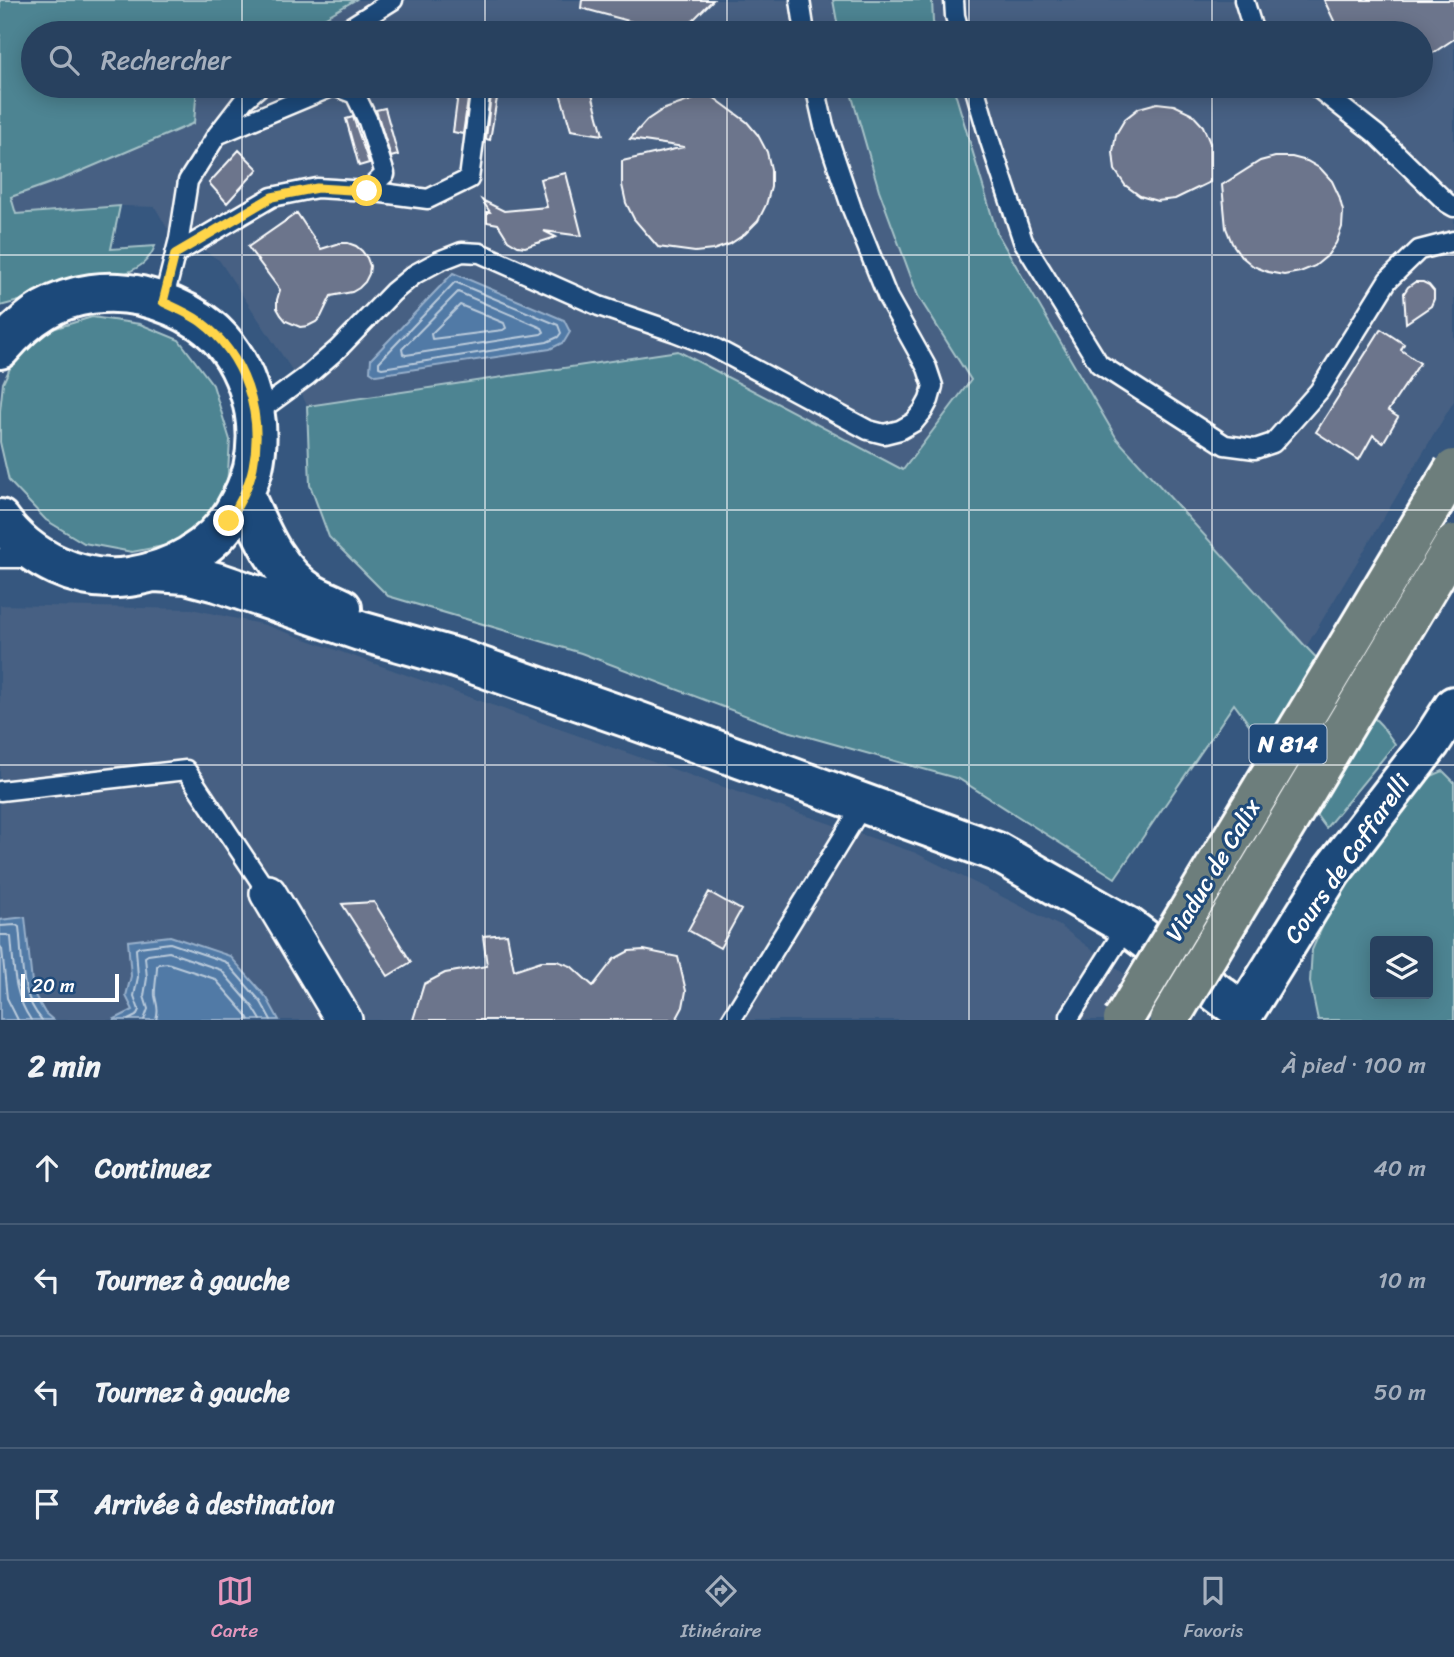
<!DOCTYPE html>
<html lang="fr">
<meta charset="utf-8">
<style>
body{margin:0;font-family:Sriracha,sans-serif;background:#304865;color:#f1f3f6}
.controls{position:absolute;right:21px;bottom:21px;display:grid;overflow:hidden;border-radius:7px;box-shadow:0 4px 18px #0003}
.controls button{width:63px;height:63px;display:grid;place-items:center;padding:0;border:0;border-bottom:2px solid #445a74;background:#28415f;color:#f1f3f6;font:35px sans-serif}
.scale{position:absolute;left:21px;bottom:18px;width:98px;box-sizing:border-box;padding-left:7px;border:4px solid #fff;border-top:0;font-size:19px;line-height:24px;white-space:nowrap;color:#fff;-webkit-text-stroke:5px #1f4a7a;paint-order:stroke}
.stop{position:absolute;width:21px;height:21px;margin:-16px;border:5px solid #ffd54a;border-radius:50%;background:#fff}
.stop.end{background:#ffd54a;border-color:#fff;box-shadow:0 2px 7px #0008}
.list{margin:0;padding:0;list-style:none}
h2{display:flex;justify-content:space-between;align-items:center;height:91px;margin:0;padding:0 28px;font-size:30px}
h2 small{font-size:23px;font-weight:400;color:#a5afbd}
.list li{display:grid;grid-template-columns:46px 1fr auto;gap:21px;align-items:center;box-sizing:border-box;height:112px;padding:0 28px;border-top:2px solid #445a74}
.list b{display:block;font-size:26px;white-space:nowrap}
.list em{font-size:23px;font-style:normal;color:#a5afbd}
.icon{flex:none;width:38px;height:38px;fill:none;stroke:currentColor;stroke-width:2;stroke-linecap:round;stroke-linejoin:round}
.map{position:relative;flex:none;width:1454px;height:1020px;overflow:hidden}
.search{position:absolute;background:#28415f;box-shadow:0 4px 18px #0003;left:21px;right:21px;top:21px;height:77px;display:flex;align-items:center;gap:18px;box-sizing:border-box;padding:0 24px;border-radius:38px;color:#a5afbd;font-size:26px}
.sheet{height:539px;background:#28415f}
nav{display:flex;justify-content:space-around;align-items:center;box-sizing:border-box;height:98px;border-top:2px solid #445a74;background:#28415f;font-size:19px;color:#a5afbd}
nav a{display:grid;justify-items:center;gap:4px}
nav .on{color:#e797bd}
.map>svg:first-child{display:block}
</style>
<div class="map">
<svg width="1454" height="1020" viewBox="0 0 1454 1020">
<rect width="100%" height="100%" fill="#36577f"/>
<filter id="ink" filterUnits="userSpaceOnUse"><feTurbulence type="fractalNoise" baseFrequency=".0143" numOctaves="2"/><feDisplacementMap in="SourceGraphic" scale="14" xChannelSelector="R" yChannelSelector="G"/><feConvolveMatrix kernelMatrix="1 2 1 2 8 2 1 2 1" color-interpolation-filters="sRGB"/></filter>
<g filter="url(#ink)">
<path fill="#466083" d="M355 0H833L839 33H298Z
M932 0H1454V401L1306 647 1117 439 997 233 953 86H1421V33H937L933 22Z
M197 86H849L879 190 918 296 971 381 903 470 678 351 307 406 290 367 219 260 167 228 155 207 124 206 16 214 10 197 65 178 194 123Z
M0 605 192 609 265 625 752 797 916 853 1060 926 1186 1020H279L267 998 230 956 170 936 128 941 131 976 126 996 133 1010 113 1020H53L45 1013 33 992 25 918 0 920Z"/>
<path fill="#4e8492" stroke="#a6c2c8" stroke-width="2" fill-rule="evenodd" d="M0 0H355L298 33H33V86H197L194 123 65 178 11 197 16 214 120 206 111 249 155 246C149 261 141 267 126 273L0 306Z
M833 0H932L933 22 937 33H839Z
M849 86H953L997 233 1117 439 1306 647 1381 725 1395 744 1326 828 1234 704 1115 878 959 779 784 730 581 653 388 596 329 537 310 485 307 406 678 351 903 470 971 380 918 296 879 190Z
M92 317 140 324 179 340 213 385 230 440 227 488 202 529 174 544 132 552 84 543 46 520 9 481 0 442V411L3 383 18 351 46 331Z
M1443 771 1454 782V1020H1318L1310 982 1312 950 1331 907 1422 780ZM1375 941H1428V994H1375Z"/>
<path fill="#517aa6" stroke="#97afca" stroke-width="2" d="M453 273 564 320 570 332 564 342 550 349 376 375 370 371 371 359Z
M25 917 33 992 45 1013 53 1020H0V920Z
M170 936 230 956 267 998 279 1020H113L133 1010 126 996 131 976 128 941Z"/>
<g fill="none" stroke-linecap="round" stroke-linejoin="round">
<path stroke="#b9cadb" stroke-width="2" d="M455 282 558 325 561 333 558 337 547 342 382 368 379 367V362Z
M458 292 542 328 544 332 541 334 406 355 403 354 402 349Z
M460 305 504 323 506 328 503 330 432 339 431 334Z
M0 926 16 925 19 927C23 959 19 995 42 1020
M0 935H8L11 937C14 967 13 994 31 1020
M0 946 2 949 7 998 18 1020
M128 1020 136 1016 139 1010 134 996 138 977 136 949 139 947 170 943 226 962 261 1002 271 1020
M144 1020 148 1009 144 996 147 978 145 957 148 955 169 952 221 970 253 1007 261 1020
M156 1020C159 1010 157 1006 155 996 154 989 157 976 157 966L159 964 167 963 215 979 245 1013 249 1020"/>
</g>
<path fill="#6c758c" stroke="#fff" stroke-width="2" d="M582 0H713L680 33H673L581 8Z
M1324 0H1454V39L1421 61V33H1343L1335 23Z
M459 86H470L463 134 453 132Z
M492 86H499L490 140 486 139Z
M558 86H590L603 135 571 130Z
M709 94 747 122 758 135 767 152 771 169V187L766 205 758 221 745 234 730 244 713 250 695 252 658 247 634 219 626 203 622 185V161L684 147 630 139 647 120 662 110Z
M1157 103 1174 105 1191 113 1203 126 1210 143V182L1175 199 1157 201 1140 196 1125 185 1115 170 1113 152 1116 134 1125 119 1139 108Z
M385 108 398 155 391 157 376 110Z
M353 117 369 163 359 166 346 119Z
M239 150 258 169 227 203 209 183Z
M1275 157H1292L1307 161 1321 169 1332 181 1339 196 1343 211 1342 227 1336 243 1327 256 1315 266 1300 272 1284 275 1268 272 1253 266 1241 256 1232 243 1226 228 1222 185 1260 161Z
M566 173 582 236 544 231 556 237 525 247 518 246 508 240 498 224 487 222V212H490L482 200 504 211 547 207 540 179Z
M297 213 321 249 340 243H348L356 246 362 251 367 258 370 266 369 274 365 282 359 288 352 292 331 296 321 317 316 322 308 326 300 327 286 321 281 315 277 308V300L280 290 248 247Z
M1415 282H1423L1429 285 1434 291V299L1431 306 1406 323 1404 293 1408 287Z
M1381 329 1404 344 1401 350 1420 363 1388 411 1398 417 1383 443 1373 435 1359 460 1316 432Z
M709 892 741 910 720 948 688 930Z
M374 902 411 962 388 976 342 904Z
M507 934 514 970 541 961H557L571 966 593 986 614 959 629 951 644 950 678 957 686 991 683 1007 676 1020H413L424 984 445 973 487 966 483 936Z"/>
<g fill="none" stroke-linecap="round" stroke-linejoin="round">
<g stroke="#fff" stroke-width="23">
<path id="service" d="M800 0 805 33
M954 0 955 16 960 33
M1244 0 1254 33
M341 33 393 0
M974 86 990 141 1023 241 1099 364 1225 445 1255 449 1273 443 1319 391 1388 280 1419 250 1454 241
M1315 86 1376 134 1447 203 1454 207
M367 191 428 199 469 179 481 86
M175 254 272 197 317 188 367 191 385 174 368 121 355 94 334 86 217 135
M163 302 179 239 188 181 217 135 244 100 260 86
M255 414 307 376 338 349 393 292 415 274 439 261 462 252 480 253 599 306 675 332 711 346 868 430 884 434 900 430 914 422 923 411 929 400 933 386 927 368 888 298 852 209 824 126 815 86
M0 558H31
M0 791 186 770 268 893
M1070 1016 1127 926
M731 1020 864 803"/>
</g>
<g stroke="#fff" stroke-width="40">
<path id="minor" d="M268 893 344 1020"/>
</g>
<g stroke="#fff" stroke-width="44">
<path id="tertiary" d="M0 349C13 334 27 320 44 310 73 293 109 289 141 296 162 301 182 309 200 321 245 352 265 416 253 468 249 484 242 498 234 512 212 549 171 571 129 577 81 584 28 559 0 519
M244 494C260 530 277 573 312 594 321 599 332 603 342 608
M155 572 186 574 220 583 360 631 456 658 637 721 997 852 1127 926 1244 1013 1332 871 1431 742 1454 706"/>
</g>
<use href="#service" stroke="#1f4a7a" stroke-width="18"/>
<use href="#minor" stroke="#1f4a7a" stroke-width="35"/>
<use href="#tertiary" stroke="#1f4a7a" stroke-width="38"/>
<g stroke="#fff" stroke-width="44" stroke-linecap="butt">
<path id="trunk-bridge" d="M1123 1020 1454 469
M1169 1020 1454 544"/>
</g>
<use href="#trunk-bridge" stroke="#6d7e7c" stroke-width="38"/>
</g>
</g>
<g fill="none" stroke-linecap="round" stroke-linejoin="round" filter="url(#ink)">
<path stroke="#ffd54a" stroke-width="9" d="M229 521C239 504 249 487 253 467 264 414 245 355 201 322 190 314 176 308 163 302L175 254 272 197 317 188 367 191"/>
</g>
<path fill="none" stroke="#fff" stroke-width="2" stroke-opacity="0.55" d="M242 0V33M485 0V33M727 0V33M969 0V33M1212 0V33M242 86V1020M485 86V1020M727 86V1020M969 86V1020M1212 86V1020M0 255H1454M0 510H1454M0 765H1454"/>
<g text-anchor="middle" stroke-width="6" stroke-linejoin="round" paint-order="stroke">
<rect fill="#1f4a7a" stroke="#bcc9d7" stroke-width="2" x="1249.5" y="724.5" width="77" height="39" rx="5"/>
<g font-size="23" font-weight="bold" fill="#fff">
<text x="1288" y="752">N 814</text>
</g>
<g font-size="24" fill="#fff" stroke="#1f4a7a">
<text transform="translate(1347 859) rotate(-55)" y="8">Cours de Caffarelli</text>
<text transform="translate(1213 870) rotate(-59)" y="8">Viaduc de Calix</text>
</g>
</g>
</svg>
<div class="controls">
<button><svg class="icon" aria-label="layers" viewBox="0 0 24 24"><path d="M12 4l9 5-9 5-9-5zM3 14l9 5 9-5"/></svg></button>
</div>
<div class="scale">20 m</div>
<div class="stop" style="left:367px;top:191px"></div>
<div class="stop end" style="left:229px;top:521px"></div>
<div class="search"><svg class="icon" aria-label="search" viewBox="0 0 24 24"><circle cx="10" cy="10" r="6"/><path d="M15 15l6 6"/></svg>Rechercher</div>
</div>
<section class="sheet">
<h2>2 min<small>À pied · 100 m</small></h2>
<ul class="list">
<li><svg class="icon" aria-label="ahead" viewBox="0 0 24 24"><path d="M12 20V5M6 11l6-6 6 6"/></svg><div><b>Continuez</b></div><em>40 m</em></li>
<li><svg class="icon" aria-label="left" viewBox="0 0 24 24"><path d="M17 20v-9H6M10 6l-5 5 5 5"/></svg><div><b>Tournez à gauche</b></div><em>10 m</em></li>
<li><svg class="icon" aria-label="left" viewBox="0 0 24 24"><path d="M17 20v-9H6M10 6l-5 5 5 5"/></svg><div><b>Tournez à gauche</b></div><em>50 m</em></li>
<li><svg class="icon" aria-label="arrive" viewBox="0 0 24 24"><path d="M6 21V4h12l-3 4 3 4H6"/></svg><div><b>Arrivée à destination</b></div></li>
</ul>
</section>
<nav>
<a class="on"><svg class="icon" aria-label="map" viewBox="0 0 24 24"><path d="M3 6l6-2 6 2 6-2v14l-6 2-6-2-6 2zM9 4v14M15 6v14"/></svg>Carte</a>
<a><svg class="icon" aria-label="directions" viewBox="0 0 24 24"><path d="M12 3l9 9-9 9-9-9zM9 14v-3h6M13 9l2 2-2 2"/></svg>Itinéraire</a>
<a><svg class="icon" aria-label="saved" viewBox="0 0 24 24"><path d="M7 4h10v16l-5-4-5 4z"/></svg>Favoris</a>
</nav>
